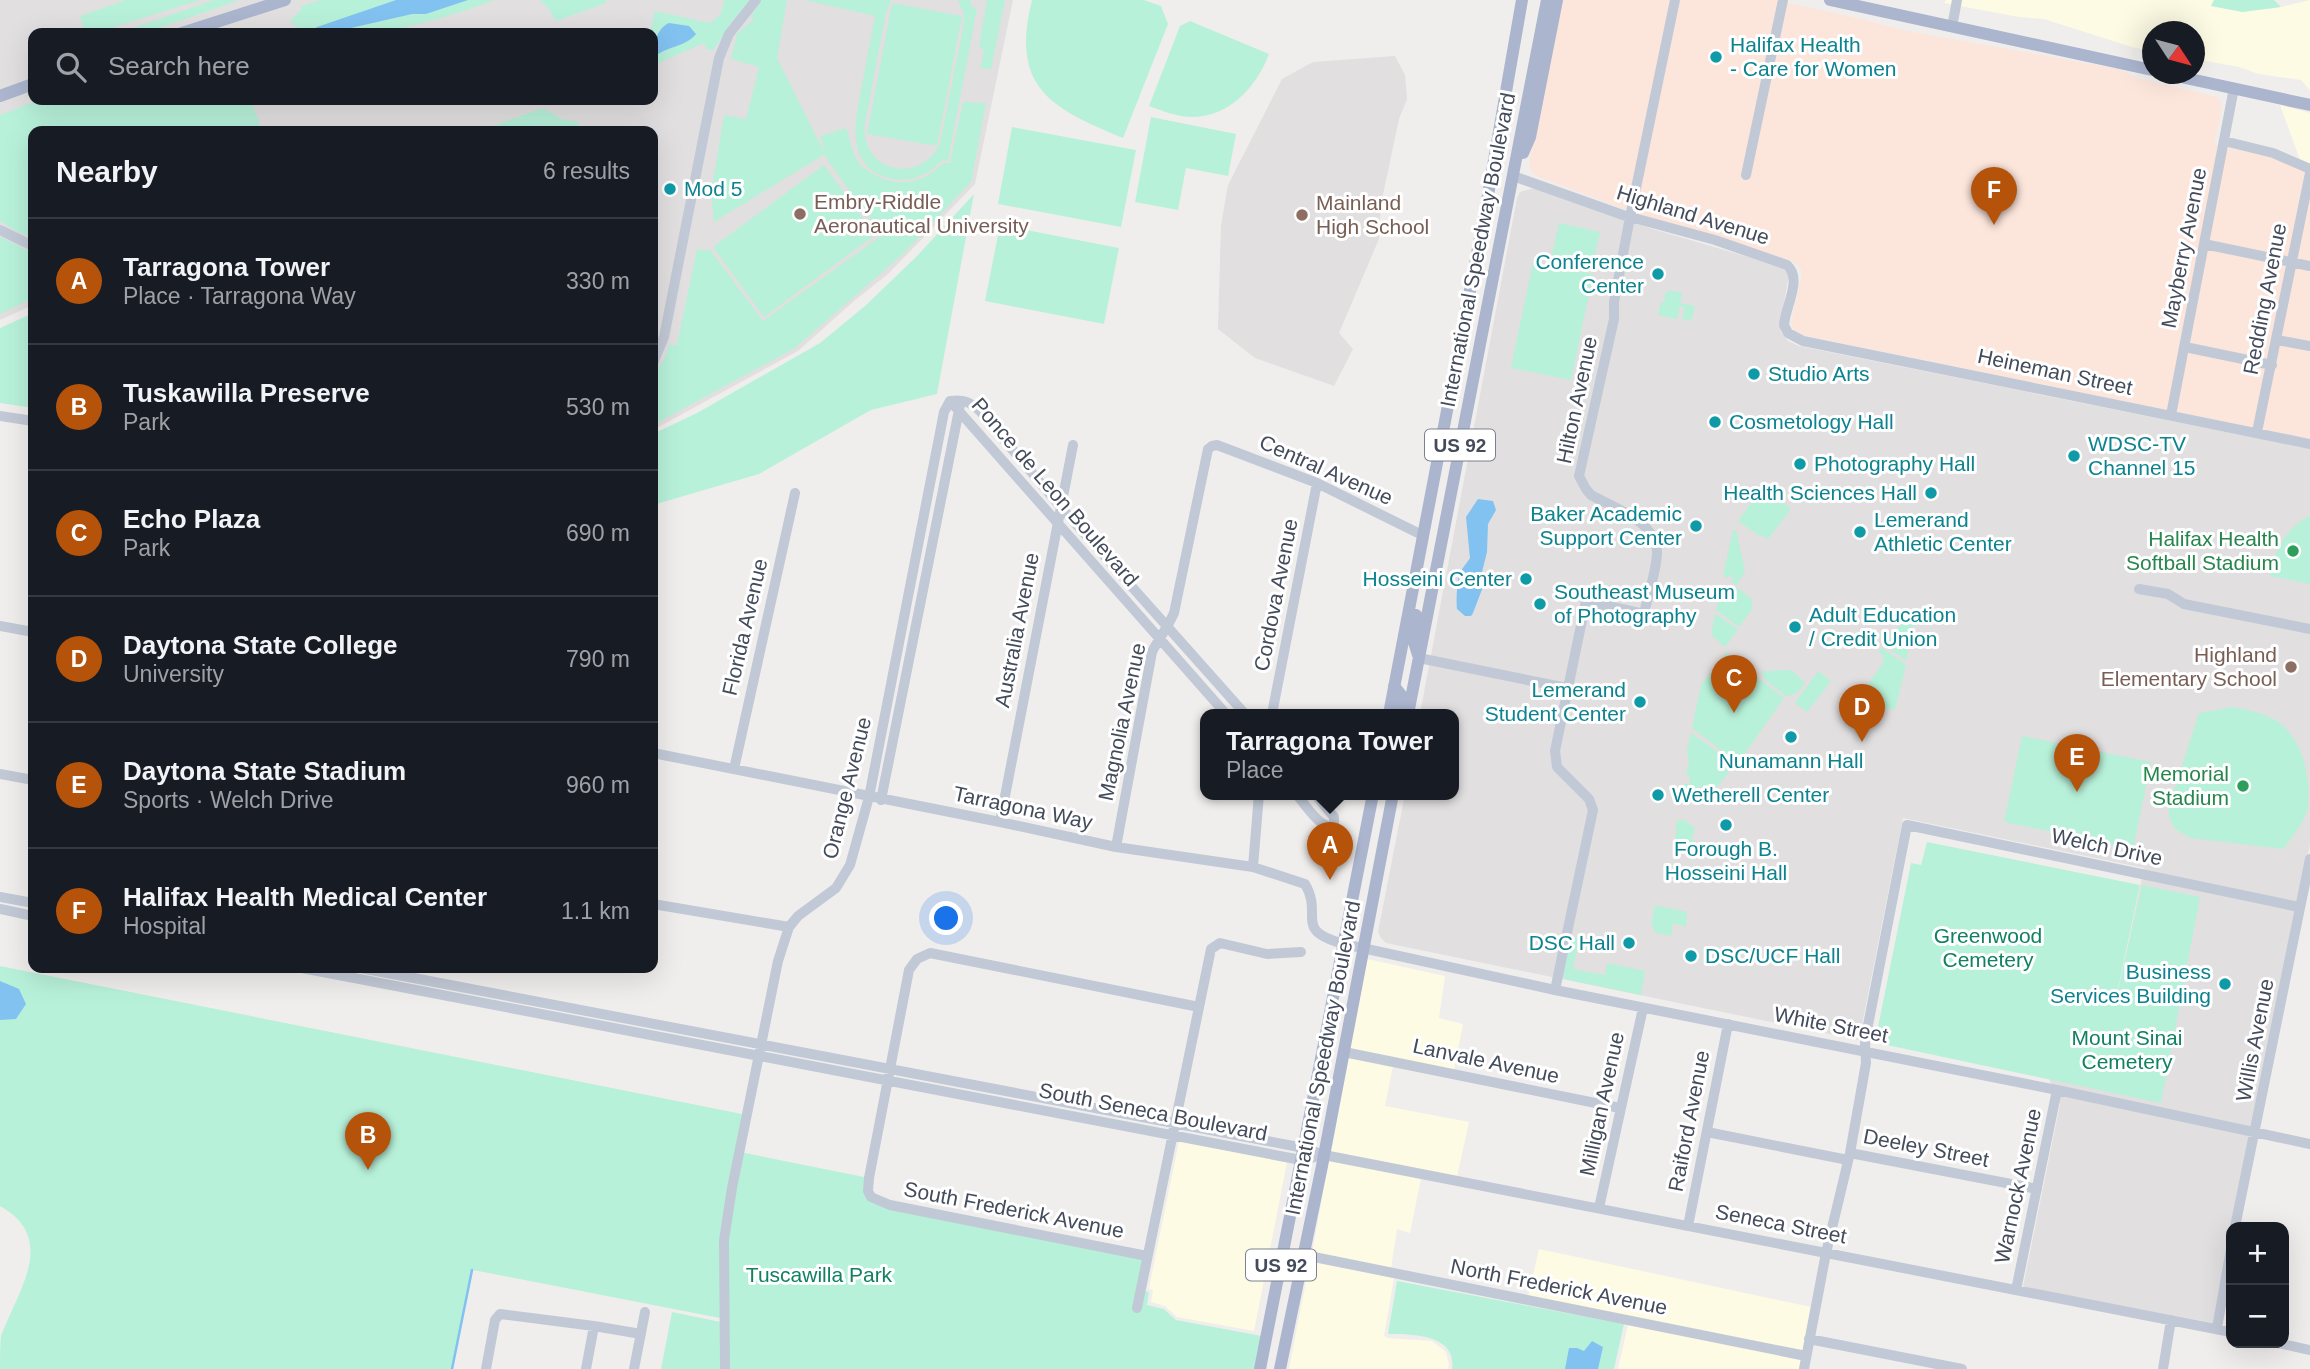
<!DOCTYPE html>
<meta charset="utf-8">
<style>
body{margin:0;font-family:Helvetica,sans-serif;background:#242831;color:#f1f3f6}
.controls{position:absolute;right:21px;bottom:21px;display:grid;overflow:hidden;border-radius:14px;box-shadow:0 7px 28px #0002}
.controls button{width:63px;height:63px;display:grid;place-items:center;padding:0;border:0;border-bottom:2px solid #363941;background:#171b24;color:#f1f3f6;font:35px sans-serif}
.compass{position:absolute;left:2142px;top:21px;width:63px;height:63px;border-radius:50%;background:#171b24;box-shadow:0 7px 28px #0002;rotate:126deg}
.you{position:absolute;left:947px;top:919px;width:24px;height:24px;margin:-18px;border:5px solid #fff;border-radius:50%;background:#1a73e8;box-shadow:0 0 0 10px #1a73e833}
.badge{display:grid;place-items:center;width:46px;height:46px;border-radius:50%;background:#b45309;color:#fff;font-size:23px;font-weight:700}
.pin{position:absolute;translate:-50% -58px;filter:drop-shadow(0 2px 4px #0008)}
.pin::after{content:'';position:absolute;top:37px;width:24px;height:21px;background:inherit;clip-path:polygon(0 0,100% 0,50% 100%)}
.popup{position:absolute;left:1200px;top:709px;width:259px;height:91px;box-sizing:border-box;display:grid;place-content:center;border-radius:14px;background:#171b24;filter:drop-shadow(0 2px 5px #0005);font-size:23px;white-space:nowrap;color:#9ea1a6}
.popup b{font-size:26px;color:#f1f3f6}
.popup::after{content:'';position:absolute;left:50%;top:100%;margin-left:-14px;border:14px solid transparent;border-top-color:#171b24}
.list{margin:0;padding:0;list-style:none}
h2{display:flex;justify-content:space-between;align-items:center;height:91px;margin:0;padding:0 28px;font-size:30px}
h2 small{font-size:23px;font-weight:400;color:#9ea1a6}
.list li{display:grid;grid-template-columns:46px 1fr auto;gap:21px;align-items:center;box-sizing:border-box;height:126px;padding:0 28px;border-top:2px solid #363941}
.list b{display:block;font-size:26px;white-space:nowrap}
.list p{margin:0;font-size:23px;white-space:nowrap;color:#9ea1a6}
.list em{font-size:23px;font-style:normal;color:#9ea1a6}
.icon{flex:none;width:38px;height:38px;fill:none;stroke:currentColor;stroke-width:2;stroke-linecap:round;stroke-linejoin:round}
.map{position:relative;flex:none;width:2310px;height:1369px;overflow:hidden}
.search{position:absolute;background:#171b24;box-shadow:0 7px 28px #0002;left:28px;top:28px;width:630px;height:77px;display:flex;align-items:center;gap:18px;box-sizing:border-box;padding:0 24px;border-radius:14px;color:#9ea1a6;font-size:26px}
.panel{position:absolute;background:#171b24;box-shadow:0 7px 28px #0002;left:28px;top:126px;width:630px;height:847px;border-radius:14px}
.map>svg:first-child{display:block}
</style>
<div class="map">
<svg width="2310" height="1369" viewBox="0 0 2310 1369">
<rect width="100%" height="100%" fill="#f0eeed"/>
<path fill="#fdfbe4" d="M1946 0H2214L2211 5 2243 12 2281 7 2310 0V90L2301 80 2259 74 2239 67 2195 59 2194 32H2152V51L2132 47 2044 19 2019 17 1944 3Z
M2280 105 2310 113V164L2300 160Z
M1367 959 1445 976 1439 1018 1463 1024 1454 1070 1350 1049Z
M1349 1057 1393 1066 1385 1106 1469 1122 1457 1177 1331 1152Z
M1179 1141 1287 1162 1254 1331 1177 1317 1165 1306 1151 1302 1153 1291 1149 1288Z
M1329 1160 1421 1178 1410 1233 1397 1229 1391 1268 1312 1253Z
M1539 1249 1811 1307 1803 1351 1528 1297Z
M1310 1261 1394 1278 1384 1336 1388 1338 1432 1341 1446 1352 1449 1364 1448 1369H1289Z
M1628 1325 1801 1359 1799 1369H1618Z"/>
<path fill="#e1dfdf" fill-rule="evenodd" d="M0 0H1013L975 184 888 274 854 301 798 351 653 430V131H33V305L0 320ZM33 33H653V100H33Z
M1395 56 1405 75 1407 99 1399 119 1381 204 1379 239 1339 333 1353 349 1334 386 1255 358 1218 329 1221 225 1228 185 1282 79 1313 62Z
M1534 188 1656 230 1776 265 1785 270 1789 274 1781 321V332L1788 341 1799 346 2310 449V845L2292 924 2213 1323 2023 1287 2060 1104 2049 1079 2065 1001 2115 1007 2144 868 1903 818 1859 1040 1386 943 1381 938 1378 932 1405 794H1454V714H1420L1517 198 1520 192Z"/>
<path fill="#fce5db" d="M1564 0H1775L1862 19 1902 30 2118 69 2137 78 2217 97 2221 103V113L2214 145 2266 156 2310 173V439L1803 335 1794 330 1791 322 1802 274 1800 267 1792 261 1718 236 1637 214 1539 177 1532 172 1529 165 1559 11Z"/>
<path fill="#b8f1da" d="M126 0H200L117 26 101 33H85L80 16Z
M214 0H239L145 33H118Z
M321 0H495C452 15 416 27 370 33 347 36 322 33 300 33L297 27 291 23V20L301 10V6Z
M539 0H606V3L556 21 549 9Z
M724 0H750L733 20 714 49 707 50 704 43 656 64 653 79V33H650L655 11 710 23 721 14Z
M761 0H787L777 58 825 154 820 136 846 128C850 139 853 155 860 165 860 165 868 171 869 171 893 189 923 185 943 163H950L963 102 986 103 971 182 903 254 795 348 653 425V374L664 360 669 345H677L697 249 711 251 763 321 882 235 828 161 825 154 714 222 711 193 724 115 746 119 759 67 731 59 737 34 755 18H750Z
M805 0H891L886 13 865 123C859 171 920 187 940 143L963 28 964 15 958 0H970L972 7 977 8 948 161 942 160C930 174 913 182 894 179 841 169 856 116 863 80 867 58 871 37 875 16Z
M987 0H1005L991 69 980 68 984 51 979 46Z
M1032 0H1144L1161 6 1168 24 1123 138C1051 108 1010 88 1032 0Z
M2214 0H2274L2281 7 2242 12 2211 6Z
M892 3 962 16 937 146 867 134Z
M1190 21 1269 54C1257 86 1230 117 1192 117 1177 117 1163 111 1149 106L1180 26Z
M39 100H251L262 131H33V238L16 231 0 221V115Z
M543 108 561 119 579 122 577 131H479Z
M1151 117 1236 134 1228 176 1186 168 1178 210 1135 202Z
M1012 127 1136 150 1121 227 998 204Z
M824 165 875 235 764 317 713 247Z
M974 194 937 394 871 410 759 474 653 505V434L697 413 820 343 865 306 917 256Z
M1559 223 1600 232 1592 269 1551 260Z
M1000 225 1119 248 1104 324 985 301Z
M0 237 33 253V298L0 314Z
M1533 262 1593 274 1571 380 1511 368Z
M1670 290 1682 293 1680 303 1695 306 1691 321 1682 319 1685 308 1680 306 1677 319 1658 315 1661 302H1664L1666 292H1669Z
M33 313V408L0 403V328Z
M1762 488 1791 509 1768 539 1761 535 1760 536 1738 521Z
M2310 516V584L2270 576C2275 550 2285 528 2310 516Z
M1733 530H1736L1745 572 1736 585 1731 581 1733 578 1730 575 1727 578 1723 575Z
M1727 586 1733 588 1735 586 1752 599V609L1739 627 1716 610 1719 598Z
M1715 614 1738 629 1725 647 1711 635Z
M1905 618 1914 624 1906 661 1885 645Z
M1882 648 1906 665 1895 710 1857 702 1853 699 1856 695 1859 696 1884 662 1882 660 1884 656 1878 652Z
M1726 653 1784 698 1738 763 1692 728 1701 685Z
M1792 670 1805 683C1799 691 1796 696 1786 696L1763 678 1762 671Z
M1818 671 1831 681 1807 712 1795 703Z
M2233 707C2249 710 2267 714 2280 723 2304 742 2310 778 2308 807 2304 823 2293 836 2283 849L2190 838 2174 828 2169 816V806L2199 713Z
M1691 733 1735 764 1711 795 1705 788 1698 787 1693 791 1683 789 1684 784H1689L1690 776 1686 774 1689 762 1687 751Z
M2022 736 2151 762 2133 849 2004 822Z
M1677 820H1684L1695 828 1692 839 1697 844 1691 850 1694 855 1681 848 1675 840Z
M1927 842 2140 885 2114 1008 2142 885 2200 897 2161 1103 1882 1044 1876 1037 1911 863 1921 865Z
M1655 905 1687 912 1686 927 1673 923 1671 936 1656 933 1651 924Z
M1570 936 1579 938 1573 969 1605 975 1607 963 1645 971 1641 995 1564 979 1563 973Z
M0 966 747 1115 740 1152 869 1178 871 1197 1147 1256 1141 1290 1149 1292 1147 1305 1164 1309 1176 1320 1267 1337 1260 1369H725V1319L473 1270 452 1369H0C0 1359 0 1346 1 1336 17 1292 59 1239 0 1206Z
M1397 1281 1624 1324 1614 1369H1452C1457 1334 1411 1334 1388 1334Z
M672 1312 721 1322V1369H661Z"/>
<path fill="#82c2f1" d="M396 0H468L426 14H412L329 33H310L317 27Z
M669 23 689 26 696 34C686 47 666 46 653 58 653 45 657 28 669 23Z
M1478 499 1493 501 1496 510 1488 524 1487 552 1482 572 1486 579 1473 613 1471 616H1465L1457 609C1456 602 1457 578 1460 573 1462 568 1467 563 1470 558L1466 517Z
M0 981 19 989 26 1004 16 1019 0 1020Z
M1592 1341 1603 1347 1598 1369H1565L1569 1348H1577L1584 1351Z"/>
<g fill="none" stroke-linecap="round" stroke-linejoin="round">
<path stroke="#82c2f1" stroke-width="2.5" d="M452 1369 472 1270"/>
<path stroke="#c2c9d6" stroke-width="10" d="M1952 27 1957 0
M2224 141 2273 153 2310 169
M1746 175 1783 0
M1513 176 1623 215 1715 240 1787 265C1803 279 1785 307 1784 325L1788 333 1803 341 2310 444
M0 230 33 246
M2204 244 2310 266
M2277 340 2310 346
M2185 347 2272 365
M653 363 664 337 719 58 729 34 756 0
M950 401C964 399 970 402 980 411L1060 506 1245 714
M950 401 1226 714
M2171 415 2234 88
M0 416 33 421
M2257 432 2310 173
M2139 589 2168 594 2184 604 2310 629
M0 626 33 632
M1419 658 1567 688
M1272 714 1317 483
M653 753 1000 822 1116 847 1253 867 1305 884C1324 916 1292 930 1344 944L1555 990 2057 1090 2310 1144
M734 769 795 493
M0 774 33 780
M1296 794C1306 805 1319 828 1334 827V817L1315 794
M881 800 960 405
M1000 822 1073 445
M1116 847 1152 652C1159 638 1168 627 1174 613L1208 449 1212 446 1217 445 1317 483 1424 536
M1253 867 1259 794
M0 897 33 903
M653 904 789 927
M0 909 33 916
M302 968 1301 1160 1323 1155
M361 968 1304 1148 1324 1155 2231 1332
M1555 990 1593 810 1589 799 1557 767 1555 751 1586 601 1644 614C1648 594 1656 573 1657 554 1658 522 1615 508 1591 495L1586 489 1579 476 1614 319V302L1630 217 1675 0
M1344 1052 1620 1108
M1707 1132 1848 1160
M1850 1153 2037 1189
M1599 1208 1643 1008
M1688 1226 1728 1024
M2235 1227 2310 859
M1304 1255 1806 1356
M1147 1256 890 1205 871 1197 868 1191 869 1178 909 970 917 959 930 953 1199 1007
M2016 1290 2057 1090
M1137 1308 1211 949 1220 943 1267 954 1301 952
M2217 1328 2231 1249
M1809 1339 1962 1369
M2278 1343 2310 1350
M486 1369 495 1320 500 1314 594 1326 641 1334
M586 1369 594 1326
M634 1369 645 1312
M725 1369 724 1240 732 1188 778 961 789 927 798 916 836 888 850 865 869 797 944 412 950 401
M1804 1369 1826 1253 1850 1153 1866 1063 1865 1040 1870 1015 1907 825 2299 907
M2163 1369 2171 1320"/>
<path stroke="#abb5ce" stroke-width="12" d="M1830 0 2152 70
M182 33 285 0
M2167 74 2310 105
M0 96 33 84
M1523 153 1530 137 1557 0
M1416 615 1413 639 1418 655
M1394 686 1401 695 1400 714
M1389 714 1485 212 1522 0
M1408 714 1547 0
M1260 1369 1373 794
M1280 1369 1322 1166 1393 794"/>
</g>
<g fill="#0f9aa8" stroke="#fff" stroke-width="2.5">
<circle cx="1716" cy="57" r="7"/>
<circle cx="670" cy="189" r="7"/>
<circle cx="1658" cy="274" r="7"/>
<circle cx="1754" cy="374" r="7"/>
<circle cx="1715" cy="422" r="7"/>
<circle cx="2074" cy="456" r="7"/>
<circle cx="1800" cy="464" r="7"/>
<circle cx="1931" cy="493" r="7"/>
<circle cx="1696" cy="526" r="7"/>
<circle cx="1860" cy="532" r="7"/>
<circle cx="1526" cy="579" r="7"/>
<circle cx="1540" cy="604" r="7"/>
<circle cx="1795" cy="627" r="7"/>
<circle cx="1640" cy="702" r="7"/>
<circle cx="1791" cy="737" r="7"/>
<circle cx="1658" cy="795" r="7"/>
<circle cx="1726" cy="825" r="7"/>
<circle cx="1629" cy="943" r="7"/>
<circle cx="1691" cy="956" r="7"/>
<circle cx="2225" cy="984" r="7"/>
</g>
<g fill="#8d6e63" stroke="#fff" stroke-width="2.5">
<circle cx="800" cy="214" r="7"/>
<circle cx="1302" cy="215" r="7"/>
<circle cx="2291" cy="667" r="7"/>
</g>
<g fill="#2e9e5b" stroke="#fff" stroke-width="2.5">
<circle cx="2293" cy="551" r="7"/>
<circle cx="2243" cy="786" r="7"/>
</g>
<g text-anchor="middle" stroke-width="6" stroke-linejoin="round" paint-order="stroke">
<g fill="#fff" stroke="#7c828d" stroke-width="2">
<rect x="1425" y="429.5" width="70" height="31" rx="5"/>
<rect x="1246" y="1249.5" width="70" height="31" rx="5"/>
</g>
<g font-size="19" font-weight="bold" fill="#444c5c">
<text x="1460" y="452">US 92</text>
<text x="1281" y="1272">US 92</text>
</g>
<g font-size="21" fill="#0d838f" stroke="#fff" text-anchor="start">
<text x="1730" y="52">Halifax Health<tspan x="1730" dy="24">- Care for Women</tspan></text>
<text x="684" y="196">Mod 5</text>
<text x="1644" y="269" text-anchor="end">Conference<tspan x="1644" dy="24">Center</tspan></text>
<text x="1768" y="381">Studio Arts</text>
<text x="1729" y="429">Cosmetology Hall</text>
<text x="2088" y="451">WDSC-TV<tspan x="2088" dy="24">Channel 15</tspan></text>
<text x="1814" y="471">Photography Hall</text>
<text x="1917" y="500" text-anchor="end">Health Sciences Hall</text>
<text x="1682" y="521" text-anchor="end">Baker Academic<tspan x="1682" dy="24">Support Center</tspan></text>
<text x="1874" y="527">Lemerand<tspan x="1874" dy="24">Athletic Center</tspan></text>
<text x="1512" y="586" text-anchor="end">Hosseini Center</text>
<text x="1554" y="599">Southeast Museum<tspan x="1554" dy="24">of Photography</tspan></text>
<text x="1809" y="622">Adult Education<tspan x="1809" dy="24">/ Credit Union</tspan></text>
<text x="1626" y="697" text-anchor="end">Lemerand<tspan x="1626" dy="24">Student Center</tspan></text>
<text x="1791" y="768" text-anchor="middle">Nunamann Hall</text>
<text x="1672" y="802">Wetherell Center</text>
<text x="1726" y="856" text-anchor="middle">Forough B.<tspan x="1726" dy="24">Hosseini Hall</tspan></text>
<text x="1615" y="950" text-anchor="end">DSC Hall</text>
<text x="1705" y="963">DSC/UCF Hall</text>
<text x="2211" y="979" text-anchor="end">Business<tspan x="2211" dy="24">Services Building</tspan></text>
</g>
<g font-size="21" fill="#785e54" stroke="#fff" text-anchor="start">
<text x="814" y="209">Embry-Riddle<tspan x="814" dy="24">Aeronautical University</tspan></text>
<text x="1316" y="210">Mainland<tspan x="1316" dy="24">High School</tspan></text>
<text x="2277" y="662" text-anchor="end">Highland<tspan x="2277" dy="24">Elementary School</tspan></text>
</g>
<g font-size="21" fill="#444c5c" stroke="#fff">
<text transform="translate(1693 215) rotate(17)" y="7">Highland Avenue</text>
<text transform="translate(2184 248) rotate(-79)" y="7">Mayberry Avenue</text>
<text transform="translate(1478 250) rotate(-79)" y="7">International Speedway Boulevard</text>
<text transform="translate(2265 299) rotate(-79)" y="7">Redding Avenue</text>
<text transform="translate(2055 372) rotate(12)" y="7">Heineman Street</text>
<text transform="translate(1577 400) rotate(-78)" y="7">Hilton Avenue</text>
<text transform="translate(1326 470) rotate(24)" y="7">Central Avenue</text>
<text transform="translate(1055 492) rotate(49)" y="7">Ponce de Leon Boulevard</text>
<text transform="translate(1276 595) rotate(-79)" y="7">Cordova Avenue</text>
<text transform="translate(745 627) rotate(-77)" y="7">Florida Avenue</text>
<text transform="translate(1017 630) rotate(-79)" y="7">Australia Avenue</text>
<text transform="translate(1122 722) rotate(-78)" y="7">Magnolia Avenue</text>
<text transform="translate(847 788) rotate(-76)" y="7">Orange Avenue</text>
<text transform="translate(1023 808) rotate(12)" y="7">Tarragona Way</text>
<text transform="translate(2107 847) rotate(12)" y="7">Welch Drive</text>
<text transform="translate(1831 1025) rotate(11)" y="7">White Street</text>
<text transform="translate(2255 1040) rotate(-79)" y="7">Willis Avenue</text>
<text transform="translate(1323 1058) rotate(-79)" y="7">International Speedway Boulevard</text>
<text transform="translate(1486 1061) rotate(12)" y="7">Lanvale Avenue</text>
<text transform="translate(1602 1104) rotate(-78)" y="7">Milligan Avenue</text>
<text transform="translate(1153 1112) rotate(11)" y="7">South Seneca Boulevard</text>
<text transform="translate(1689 1121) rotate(-79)" y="7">Raiford Avenue</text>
<text transform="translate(1926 1148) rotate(11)" y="7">Deeley Street</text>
<text transform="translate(2018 1186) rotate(-78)" y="7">Warnock Avenue</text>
<text transform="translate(1014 1210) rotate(11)" y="7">South Frederick Avenue</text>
<text transform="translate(1781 1224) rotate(11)" y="7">Seneca Street</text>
<text transform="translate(1559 1287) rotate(11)" y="7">North Frederick Avenue</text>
</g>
<g font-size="21" fill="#27864d" stroke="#fff" text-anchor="end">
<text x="2279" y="546">Halifax Health<tspan x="2279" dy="24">Softball Stadium</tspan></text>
<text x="2229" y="781">Memorial<tspan x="2229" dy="24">Stadium</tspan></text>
</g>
<g font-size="21" fill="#118161" stroke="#fff">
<text x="1988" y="943">Greenwood<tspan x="1988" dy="24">Cemetery</tspan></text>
<text x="2127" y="1045">Mount Sinai<tspan x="2127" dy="24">Cemetery</tspan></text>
<text x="819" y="1282">Tuscawilla Park</text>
</g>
</g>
</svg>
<div class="controls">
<button>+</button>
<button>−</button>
</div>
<svg class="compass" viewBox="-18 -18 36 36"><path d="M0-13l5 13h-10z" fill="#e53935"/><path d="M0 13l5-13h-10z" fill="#9ea1a6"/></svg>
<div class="you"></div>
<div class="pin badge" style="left:1330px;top:880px">A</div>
<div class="popup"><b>Tarragona Tower</b>Place</div>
<div class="pin badge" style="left:368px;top:1170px">B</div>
<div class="pin badge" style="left:1734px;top:713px">C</div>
<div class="pin badge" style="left:1862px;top:742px">D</div>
<div class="pin badge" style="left:2077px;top:792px">E</div>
<div class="pin badge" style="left:1994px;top:225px">F</div>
<div class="search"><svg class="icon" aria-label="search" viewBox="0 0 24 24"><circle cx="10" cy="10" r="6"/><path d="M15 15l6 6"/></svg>Search here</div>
<section class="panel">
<h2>Nearby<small>6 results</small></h2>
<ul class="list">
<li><span class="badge">A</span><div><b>Tarragona Tower</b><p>Place · Tarragona Way</p></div><em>330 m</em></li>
<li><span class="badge">B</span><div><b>Tuskawilla Preserve</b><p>Park</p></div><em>530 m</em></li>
<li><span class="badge">C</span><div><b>Echo Plaza</b><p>Park</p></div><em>690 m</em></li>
<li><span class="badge">D</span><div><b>Daytona State College</b><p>University</p></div><em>790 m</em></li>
<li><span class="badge">E</span><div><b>Daytona State Stadium</b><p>Sports · Welch Drive</p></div><em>960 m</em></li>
<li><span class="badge">F</span><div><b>Halifax Health Medical Center</b><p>Hospital</p></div><em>1.1 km</em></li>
</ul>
</section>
</div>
